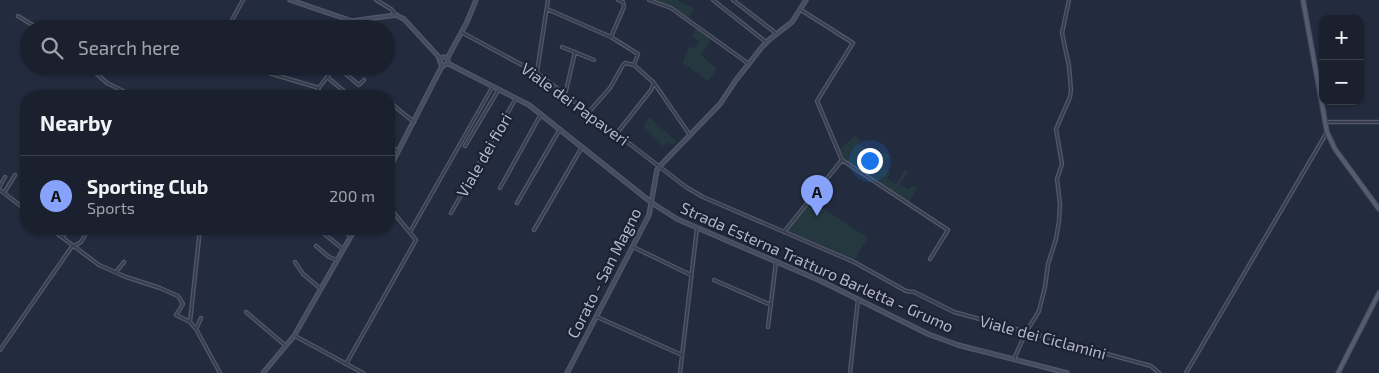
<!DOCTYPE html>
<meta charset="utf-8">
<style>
body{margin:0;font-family:"Exo 2",sans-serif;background:#232836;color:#f1f3f6}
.controls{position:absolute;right:15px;top:15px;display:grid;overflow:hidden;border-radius:10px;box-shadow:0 1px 4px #0004}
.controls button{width:45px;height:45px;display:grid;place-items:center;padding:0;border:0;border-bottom:1px solid #383e4a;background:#1a202e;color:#f1f3f6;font:25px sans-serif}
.you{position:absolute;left:869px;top:160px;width:18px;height:18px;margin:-12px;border:4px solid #fff;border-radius:50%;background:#1a73e8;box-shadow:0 0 0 8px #1a73e833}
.badge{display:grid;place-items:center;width:32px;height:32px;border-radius:50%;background:#87a2fb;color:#111;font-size:16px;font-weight:700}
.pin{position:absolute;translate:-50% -41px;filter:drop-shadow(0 1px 2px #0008)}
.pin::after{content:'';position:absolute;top:26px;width:18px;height:15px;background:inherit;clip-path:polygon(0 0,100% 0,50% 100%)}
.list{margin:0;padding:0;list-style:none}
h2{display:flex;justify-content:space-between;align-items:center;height:65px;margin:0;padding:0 20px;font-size:21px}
h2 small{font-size:16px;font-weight:400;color:#9fa3aa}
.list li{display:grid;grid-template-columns:32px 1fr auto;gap:15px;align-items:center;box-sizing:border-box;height:80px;padding:0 20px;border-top:1px solid #383e4a}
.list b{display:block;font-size:19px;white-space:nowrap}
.list p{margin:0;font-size:16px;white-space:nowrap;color:#9fa3aa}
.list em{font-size:16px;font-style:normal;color:#9fa3aa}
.icon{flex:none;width:28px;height:28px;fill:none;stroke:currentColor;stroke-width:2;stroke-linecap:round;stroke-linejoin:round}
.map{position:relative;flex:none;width:1379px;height:373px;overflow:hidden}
.search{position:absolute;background:#1a202e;box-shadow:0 1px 4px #0004;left:20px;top:20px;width:375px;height:55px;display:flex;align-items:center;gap:12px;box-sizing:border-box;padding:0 18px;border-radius:28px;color:#9fa3aa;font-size:19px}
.panel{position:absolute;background:#1a202e;box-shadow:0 1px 4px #0004;left:20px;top:90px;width:375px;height:145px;border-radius:20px}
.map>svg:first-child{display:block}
</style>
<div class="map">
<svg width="1379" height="373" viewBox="0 0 1379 373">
<rect width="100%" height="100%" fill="#232b3e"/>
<path fill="#25383f" d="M653 0H677L694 8 688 19 672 7Z
M696 28 712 39 701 55 717 69 708 81 683 63 687 51 690 46 694 49 699 41 692 37Z
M649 117 677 142 673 145 668 143 663 146 644 127Z
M855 136 860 140 858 144 880 157 884 152 890 156 882 164 885 169 891 172 887 178 896 184 905 170 908 172 900 184 908 189 912 186 917 188 909 202 845 160 840 149Z
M811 200 868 238 854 260 786 231Z"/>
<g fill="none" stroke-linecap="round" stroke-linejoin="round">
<g stroke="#525869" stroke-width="4.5">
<path id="street" d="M376 0 391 9 396 15
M649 0 671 8 749 64
M713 0 766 42
M733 0 777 34
M547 9 611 37 638 54 634 65 625 63 623 65 610 88 588 113
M801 10 853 43 817 101 842 160 948 230 930 259
M18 16 39 29
M227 29 243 0
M363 29 371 19
M461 32 537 73 686 187 703 197 854 262 906 291 914 292 954 312 1151 366 1159 373
M611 37 624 7 623 2 618 0
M562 47 594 60
M634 65 654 83 690 135
M88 66 107 83 133 96
M241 66 252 68 319 88
M336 66 359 85 364 80
M537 72 548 0
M327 77 350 96
M565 95 575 52
M313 96 335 66
M393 105 414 122
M1326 122H1379
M389 127 390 128
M617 133 651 90 654 83
M389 145 398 151
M465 146 499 89
M0 186 5 177
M500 188 541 114
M0 190 26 210
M4 193 15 175
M517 203 560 129
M451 213 516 98
M51 229 99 265 126 277 160 288 178 296 183 304 176 315 190 322 196 329 220 373
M341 229 350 236
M534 230 582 147
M410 232 493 86
M784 232 842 160
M57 233 60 229
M323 233 343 249
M63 237 68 229
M74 246 81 242 85 235
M316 246 329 257 337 260
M633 247 691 275
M295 262 303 274 321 289
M116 272 124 262
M714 280 771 305
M246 312 286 346
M597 317 682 355
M190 322 200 229
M768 327 776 262
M196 329 201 318
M295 336 363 373
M0 350 73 245
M1014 359 1026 332 1039 311 1045 287 1048 264 1056 239 1059 221 1060 204 1057 179 1062 164 1056 129 1070 97 1071 90 1069 66 1062 33 1069 0
M346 364 416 240 389 207
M680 373 697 228
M850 373 858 299
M1186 373 1327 132"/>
</g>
<g stroke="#525869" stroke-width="5.5">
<path id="secondary" d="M290 0 352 21 396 15 404 19 438 56 440 61
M440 61a4 4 0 1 1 8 0a4 4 0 1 1-8 0Z
M447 59 467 22 476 0
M446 64H449L529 105 652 203 677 219 821 281 928 334 958 345 1067 373
M389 169 441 68 444 65
M263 373 294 336 355 229
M567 373 649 215 657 170 659 167 720 104 736 80 762 47 770 39 792 22 806 0"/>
</g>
<g stroke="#404657" stroke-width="6">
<path id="primary" d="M1303 0 1327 132 1335 149 1379 209
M1338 373 1379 293"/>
</g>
<use href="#street" stroke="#373d4e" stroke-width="2"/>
<use href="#secondary" stroke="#454c61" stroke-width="3"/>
<use href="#primary" stroke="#555c6e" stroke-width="4"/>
</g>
<g text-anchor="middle" stroke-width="4.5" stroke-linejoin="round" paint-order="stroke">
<g font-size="16" fill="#b3b8c9" stroke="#1c2233">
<text transform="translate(575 104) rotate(36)" y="6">Viale dei Papaveri</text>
<text transform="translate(484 155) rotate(-60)" y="6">Viale dei fiori</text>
<text transform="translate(817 267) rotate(24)" y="6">Strada Esterna Tratturo Barletta - Grumo</text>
<text transform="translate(604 273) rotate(-63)" y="6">Corato - San Magno</text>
<text transform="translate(1043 337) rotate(15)" y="6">Viale dei Ciclamini</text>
</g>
</g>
</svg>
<div class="controls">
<button>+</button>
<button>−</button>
</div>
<div class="you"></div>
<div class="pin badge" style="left:817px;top:216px">A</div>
<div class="search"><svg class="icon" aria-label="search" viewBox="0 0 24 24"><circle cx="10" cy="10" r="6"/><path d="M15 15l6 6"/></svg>Search here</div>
<section class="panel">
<h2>Nearby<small></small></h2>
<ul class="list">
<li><span class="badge">A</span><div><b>Sporting Club</b><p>Sports</p></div><em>200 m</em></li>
</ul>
</section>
</div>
